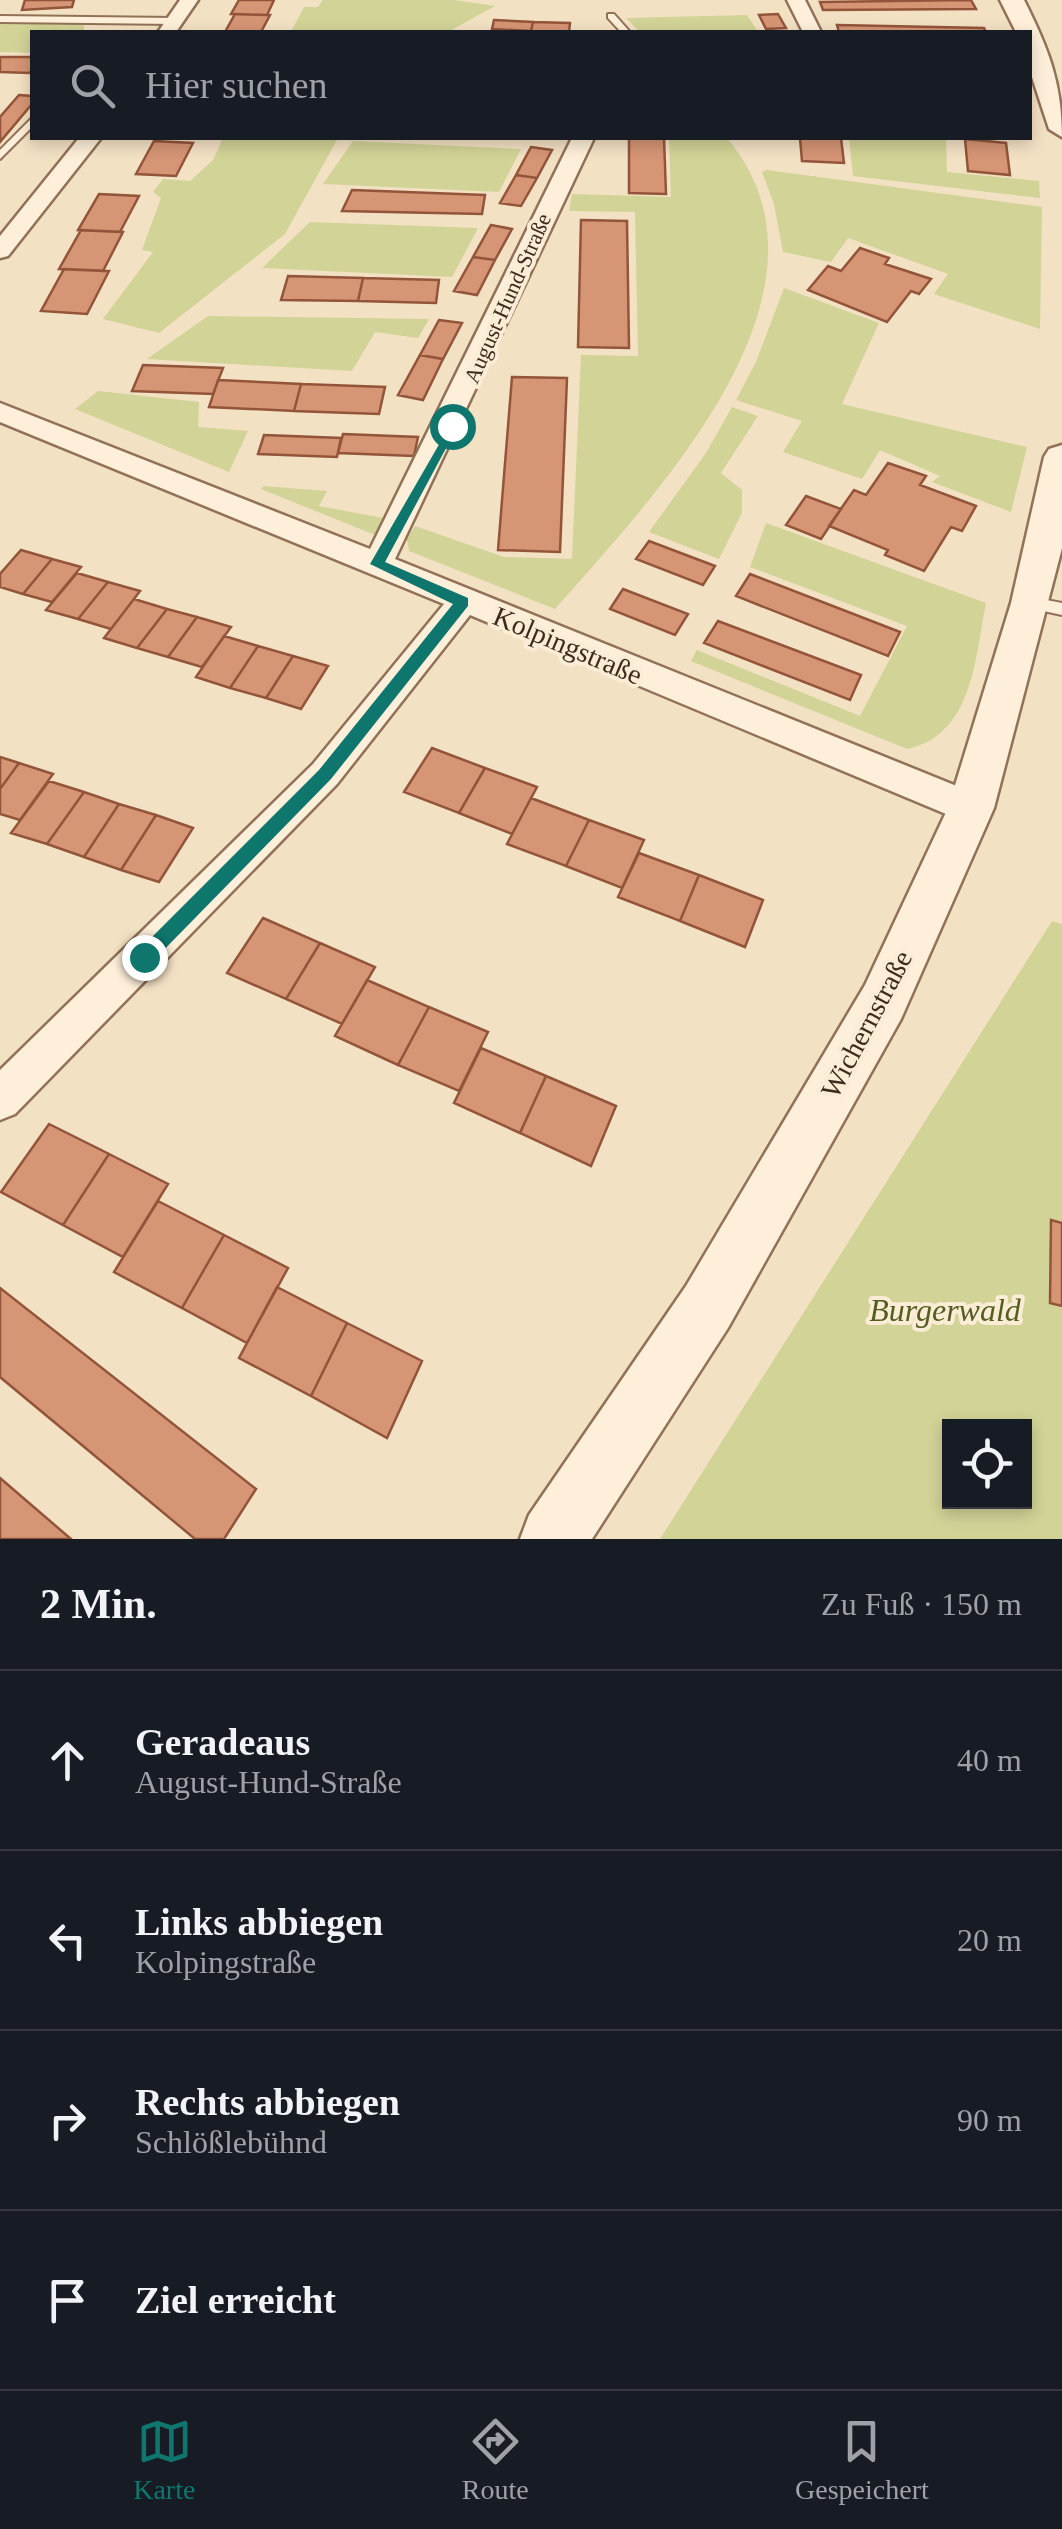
<!DOCTYPE html>
<html lang="de">
<meta charset="utf-8">
<style>
body{margin:0;font-family:Georgia,serif;background:#242831;color:#f1f3f6}
.controls{position:absolute;right:30px;bottom:30px;display:grid;overflow:hidden;border-radius:0px;box-shadow:0 5px 15px #0003}
.controls button{width:90px;height:90px;display:grid;place-items:center;padding:0;border:0;border-bottom:2px solid #363941;background:#171b24;color:#f1f3f6;font:50px sans-serif}
.stop{position:absolute;width:30px;height:30px;margin:-22px;border:8px solid #0f766e;border-radius:50%;background:#fff}
.stop.end{background:#0f766e;border-color:#fff;box-shadow:0 2px 10px #0008}
.list{margin:0;padding:0;list-style:none}
h2{display:flex;justify-content:space-between;align-items:center;height:130px;margin:0;padding:0 40px;font-size:42px}
h2 small{font-size:32px;font-weight:400;color:#9ea1a6}
.list li{display:grid;grid-template-columns:65px 1fr auto;gap:30px;align-items:center;box-sizing:border-box;height:180px;padding:0 40px;border-top:2px solid #363941}
.list b{display:block;font-size:38px;white-space:nowrap}
.list p{margin:0;font-size:32px;white-space:nowrap;color:#9ea1a6}
.list em{font-size:32px;font-style:normal;color:#9ea1a6}
.icon{flex:none;width:55px;height:55px;fill:none;stroke:currentColor;stroke-width:2;stroke-linecap:round;stroke-linejoin:round}
.map{position:relative;flex:none;width:1062px;height:1539px;overflow:hidden}
.search{position:absolute;background:#171b24;box-shadow:0 5px 15px #0003;left:30px;right:30px;top:30px;height:110px;display:flex;align-items:center;gap:25px;box-sizing:border-box;padding:0 35px;border-radius:0px;color:#9ea1a6;font-size:38px}
.sheet{height:850px;background:#171b24}
nav{display:flex;justify-content:space-around;align-items:center;box-sizing:border-box;height:140px;border-top:2px solid #363941;background:#171b24;font-size:28px;color:#9ea1a6}
nav a{display:grid;justify-items:center;gap:5px}
nav .on{color:#0f766e}
.map>svg:first-child{display:block}
</style>
<div class="map">
<svg width="1062" height="1539" viewBox="0 0 1062 1539">
<rect width="100%" height="100%" fill="#f3e1c4"/>
<path fill="#d2d396" fill-rule="evenodd" d="M323 0H454L495 6 448 32H291L304 7H318Z
M747 15 758 32H640L626 18Z
M84 20V30L135 32H32V53L0 52V22Z
M223 138H338L285 234 159 333 103 319 153 252 142 250 161 198 153 192 163 179 190 181 213 160Z
M669 138H727C855 291 652 498 555 609L409 551 407 539 415 526 504 557 572 559 581 355 638 356 635 212 569 211 572 194 671 197Z
M849 138H946L947 172 1039 181 1040 198 853 176Z
M353 141 521 149 499 192 323 184Z
M767 170 1042 207 1040 329 934 294 948 274 848 238 831 262 783 252 774 204 762 172Z
M310 222 478 228 452 277 262 268Z
M784 288 879 323 842 404 1027 447 1011 512 932 482 940 476 880 450 862 479 783 452 802 421 736 400 756 362Z
M208 316 429 319 418 338 375 332 352 371 147 359Z
M98 391 199 402 198 427 248 431 229 472 75 409Z
M732 407 758 416 721 473 742 490V513L719 559 649 532 706 453Z
M264 486 327 491 319 506 383 518 375 535 261 489Z
M766 523 986 603C975 658 973 735 907 749L691 661 697 650 860 716 907 626 750 567Z
M1052 921 1062 924V1539H660ZM950 1426H1024V1502H950Z"/>
<path fill="#d69575" stroke="#93553a" stroke-width="2.5" d="M25 0H74L72 7 22 10Z
M239 0H274L267 15 231 14Z
M971 0 976 9 823 10 820 2Z
M235 14 267 15H270L261 32H225Z
M778 14 786 28 766 29 759 15Z
M494 20 533 22 531 31 492 29Z
M533 22 570 23 569 32 531 31Z
M837 25 984 28 986 32H839Z
M0 57H32V68L30 73 0 72Z
M19 95 32 96V104L0 142V117Z
M629 138H664L666 194 629 193Z
M800 138H841L844 163 802 161Z
M965 139 1006 143 1010 175 968 171Z
M154 141 193 143 176 176 136 174Z
M531 147 552 150 537 178 516 175Z
M516 175 537 178 521 206 500 203Z
M352 190 485 195 482 214 342 211Z
M99 194 139 196 120 232 78 230Z
M581 220 627 221 629 348 578 347Z
M491 225 512 229 495 260 473 257Z
M81 230 123 232 103 271 59 269Z
M860 248 889 258 885 264 931 279 919 294 911 291 887 322 808 290 828 266 841 271Z
M473 257 495 260 477 295 454 291Z
M64 269 109 271 87 314 41 311Z
M288 276 363 278 358 301 281 300Z
M363 278 439 280 436 303 358 301Z
M439 320 462 323 443 359 420 355Z
M420 355 443 359 423 400 398 395Z
M143 365 223 368 213 394 132 391Z
M512 377 567 378 560 552 498 550Z
M218 380 301 384 294 411 209 407Z
M301 384 385 387 379 414 294 411Z
M343 434 418 437 414 456 338 453Z
M264 435 341 438 337 457 258 454Z
M888 463 926 476 920 485 976 506 962 531 951 527 924 571 885 555 888 550 829 526 854 490 866 495Z
M806 496 841 509 821 539 786 525Z
M649 541 715 566 703 585 636 559Z
M21 550 52 559 23 594 0 587V574Z
M52 559 81 567 52 602 23 594Z
M77 573 108 582 78 619 46 610Z
M750 574 900 632 888 656 736 596Z
M108 582 140 591 111 629 78 619Z
M623 589 688 614 675 635 610 609Z
M134 599 167 609 137 648 104 638Z
M167 609 197 617 168 657 137 648Z
M197 617 231 627 202 667 168 657Z
M718 621 861 675 850 700 704 643Z
M224 636 258 646 230 688 196 677Z
M258 646 293 656 266 698 230 688Z
M293 656 328 666 301 709 266 698Z
M432 748 485 768 459 813 404 792Z
M0 757 19 763 0 789Z
M19 763 53 774 20 820 0 814V789Z
M485 768 537 787 512 834 459 813Z
M49 781 84 792 47 844 11 833Z
M84 792 119 804 84 857 47 844Z
M531 798 589 820 566 866 507 844Z
M119 804 156 815 121 870 84 857Z
M156 815 193 828 159 882 121 870Z
M589 820 644 840 622 888 566 866Z
M639 853 699 875 680 921 618 897Z
M699 875 763 900 745 947 680 921Z
M263 918 320 943 286 999 227 973Z
M320 943 375 967 342 1024 286 999Z
M367 980 429 1007 398 1065 335 1036Z
M429 1007 488 1032 459 1091 398 1065Z
M481 1048 546 1076 520 1133 454 1103Z
M546 1076 616 1106 591 1166 520 1133Z
M49 1124 109 1154 63 1225 1 1192Z
M109 1154 168 1184 123 1257 63 1225Z
M158 1201 224 1235 182 1308 114 1272Z
M1051 1220 1062 1223V1306L1050 1303Z
M224 1235 288 1268 247 1343 182 1308Z
M277 1287 347 1323 311 1396 239 1358Z
M0 1288 256 1489 224 1539H195L0 1377Z
M347 1323 422 1361 387 1438 311 1396Z
M0 1478 71 1539H0Z"/>
<g fill="none" stroke-linecap="round" stroke-linejoin="round">
<g stroke="#917157" stroke-width="4">
<path id="service" d="M608 14H614L630 32H621L608 18Z
M0 16 175 18 180 21 175 24 0 22Z
M32 118V127L0 159V150Z
M1031 597 1062 603V615L1025 607 1023 603 1025 599Z"/>
</g>
<g stroke="#917157" stroke-width="5">
<path id="minor" d="M180 0H198L176 32H158Z
M787 0H805L821 32H803Z
M79 138H101L8 256 0 258V236Z
M572 138H594L395 559 984 797 989 808 984 819 971 823 958 819 470 615 337 784 15 1114 0 1120V1070L313 764 444 604 0 422V403L370 549Z"/>
</g>
<g stroke="#917157" stroke-width="5">
<path id="tertiary" d="M1000 0H1024C1048 48 1062 82 1062 137L1049 129 1030 71V32H1016Z
M1062 445V548L994 808 901 1019 728 1328 592 1539H520L529 1515 686 1286 865 985 948 808 1011 603 1044 457 1049 449Z"/>
</g>
<use href="#service" fill="#fdefd9" fill-rule="evenodd"/>
<use href="#minor" fill="#fdefd9" fill-rule="evenodd"/>
<use href="#tertiary" fill="#fdefd9" fill-rule="evenodd"/>
</g>
<path fill="#0f766e" d="M452 422 458 426 385 562 468 598V606L331 779 151 963H138V951L319 770 453 604 370 564Z"/>
<g text-anchor="middle" stroke-width="8" stroke-linejoin="round" paint-order="stroke">
<g font-size="22" fill="#3f2b1d" stroke="#faecd5">
<text transform="translate(507 298) rotate(-66)" y="8">August-Hund-Straße</text>
</g>
<g font-size="28" fill="#3f2b1d" stroke="#faecd5">
<text transform="translate(568 645) rotate(23)" y="10">Kolpingstraße</text>
<text transform="translate(866 1024) rotate(-62)" y="10">Wichernstraße</text>
</g>
<g font-size="32" font-style="italic" fill="#545e21" stroke="#faecd5">
<text x="945" y="1321">Burgerwald</text>
</g>
</g>
</svg>
<div class="controls">
<button><svg class="icon" aria-label="locate" viewBox="0 0 24 24"><circle cx="12" cy="12" r="6"/><path d="M12 2v4M12 18v4M2 12h4M18 12h4"/></svg></button>
</div>
<div class="stop" style="left:452px;top:426px"></div>
<div class="stop end" style="left:144px;top:957px"></div>
<div class="search"><svg class="icon" aria-label="search" viewBox="0 0 24 24"><circle cx="10" cy="10" r="6"/><path d="M15 15l6 6"/></svg>Hier suchen</div>
</div>
<section class="sheet">
<h2>2 Min.<small>Zu Fuß · 150 m</small></h2>
<ul class="list">
<li><svg class="icon" aria-label="ahead" viewBox="0 0 24 24"><path d="M12 20V5M6 11l6-6 6 6"/></svg><div><b>Geradeaus</b><p>August-Hund-Straße</p></div><em>40 m</em></li>
<li><svg class="icon" aria-label="left" viewBox="0 0 24 24"><path d="M17 20v-9H6M10 6l-5 5 5 5"/></svg><div><b>Links abbiegen</b><p>Kolpingstraße</p></div><em>20 m</em></li>
<li><svg class="icon" aria-label="right" viewBox="0 0 24 24"><path d="M7 20v-9h11M14 6l5 5-5 5"/></svg><div><b>Rechts abbiegen</b><p>Schlößlebühnd</p></div><em>90 m</em></li>
<li><svg class="icon" aria-label="arrive" viewBox="0 0 24 24"><path d="M6 21V4h12l-3 4 3 4H6"/></svg><div><b>Ziel erreicht</b></div></li>
</ul>
</section>
<nav>
<a class="on"><svg class="icon" aria-label="map" viewBox="0 0 24 24"><path d="M3 6l6-2 6 2 6-2v14l-6 2-6-2-6 2zM9 4v14M15 6v14"/></svg>Karte</a>
<a><svg class="icon" aria-label="directions" viewBox="0 0 24 24"><path d="M12 3l9 9-9 9-9-9zM9 14v-3h6M13 9l2 2-2 2"/></svg>Route</a>
<a><svg class="icon" aria-label="saved" viewBox="0 0 24 24"><path d="M7 4h10v16l-5-4-5 4z"/></svg>Gespeichert</a>
</nav>
